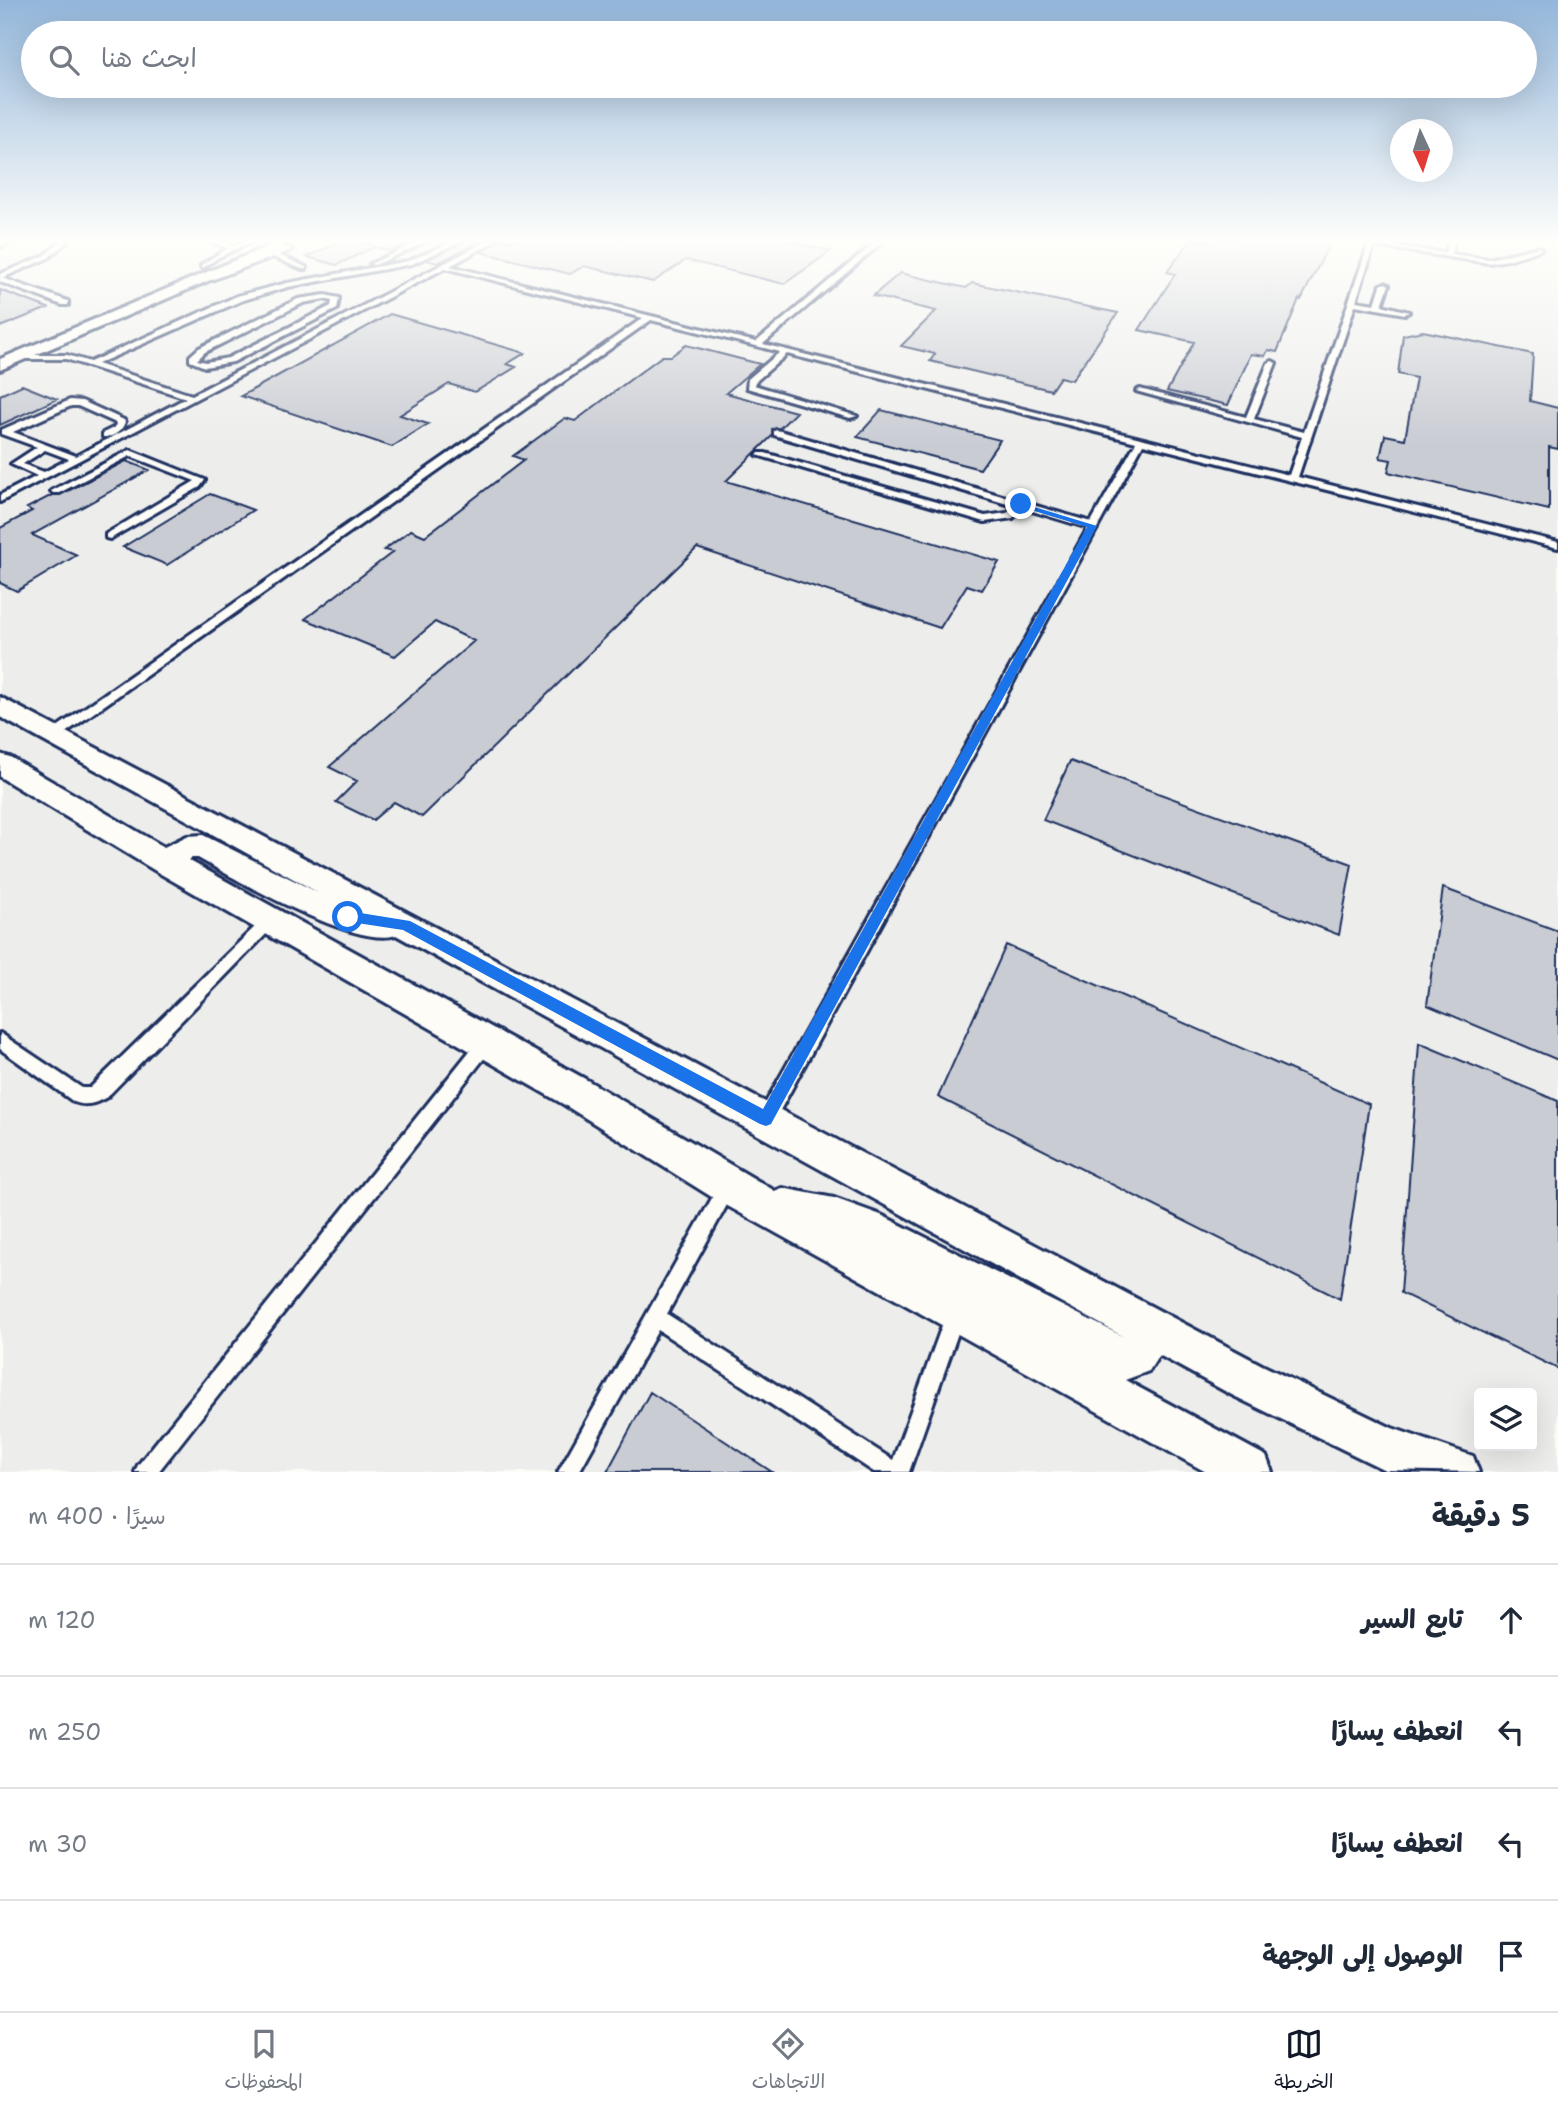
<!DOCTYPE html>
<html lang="ar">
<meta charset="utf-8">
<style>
body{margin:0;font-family:"Shantell Sans","Playpen Sans Arabic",sans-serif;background:#f6f6f7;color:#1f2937;direction:rtl}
.controls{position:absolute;right:21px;bottom:21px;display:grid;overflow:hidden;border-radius:7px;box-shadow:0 7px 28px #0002}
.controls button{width:63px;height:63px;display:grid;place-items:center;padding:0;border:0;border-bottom:2px solid #e0e1e3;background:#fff;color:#1f2937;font:35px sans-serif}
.compass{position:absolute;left:1390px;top:119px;width:63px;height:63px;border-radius:50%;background:#fff;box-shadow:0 7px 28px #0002;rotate:176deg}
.stop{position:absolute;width:21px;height:21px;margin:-16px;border:5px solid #1a73e8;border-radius:50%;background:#fff}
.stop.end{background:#1a73e8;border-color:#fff;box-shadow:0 2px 7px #0008}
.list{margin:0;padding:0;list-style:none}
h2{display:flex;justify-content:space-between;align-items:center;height:91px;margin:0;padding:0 28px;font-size:30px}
h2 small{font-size:23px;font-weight:400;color:#747a83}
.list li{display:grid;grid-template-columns:46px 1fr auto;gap:21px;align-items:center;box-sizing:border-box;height:112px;padding:0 28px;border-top:2px solid #e0e1e3}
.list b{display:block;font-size:26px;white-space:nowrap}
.list em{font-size:23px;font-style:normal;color:#747a83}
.icon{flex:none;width:38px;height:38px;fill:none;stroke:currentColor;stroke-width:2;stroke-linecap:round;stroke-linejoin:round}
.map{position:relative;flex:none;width:1558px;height:1472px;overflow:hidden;direction:ltr}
.search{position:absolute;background:#fff;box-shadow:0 7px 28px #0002;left:21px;right:21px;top:21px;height:77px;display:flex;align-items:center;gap:18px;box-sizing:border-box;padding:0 24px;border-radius:38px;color:#747a83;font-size:26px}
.sheet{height:539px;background:#fff}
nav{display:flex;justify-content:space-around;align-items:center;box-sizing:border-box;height:98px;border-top:2px solid #e0e1e3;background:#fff;font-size:19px;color:#747a83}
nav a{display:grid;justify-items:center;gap:4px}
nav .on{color:#111827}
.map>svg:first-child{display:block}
</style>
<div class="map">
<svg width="1558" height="1472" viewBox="0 0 1558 1472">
<rect width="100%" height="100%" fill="#fdfcf7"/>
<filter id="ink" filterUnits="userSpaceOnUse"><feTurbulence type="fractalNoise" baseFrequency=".0143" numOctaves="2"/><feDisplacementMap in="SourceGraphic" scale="14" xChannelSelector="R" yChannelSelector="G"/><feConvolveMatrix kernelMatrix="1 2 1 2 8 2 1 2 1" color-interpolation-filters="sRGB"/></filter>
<g filter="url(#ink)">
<path fill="#edeeec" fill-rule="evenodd" d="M0 240H1558V1472H0ZM1479 1393H1532V1446H1479Z"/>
<path fill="#c9ccd3" stroke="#1b2f5e" stroke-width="2" d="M344 240 371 245 372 240H416L391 251 374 247 337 265 307 257Z
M466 240H483L438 263 426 260Z
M499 240H784L831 251 784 284 686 260 653 282 584 266 570 274 481 252Z
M1191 240 1206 242 1207 240H1310L1330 243 1301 300 1299 299 1277 352 1268 350 1265 356 1251 354 1228 405 1167 391 1194 342 1139 330 1175 274 1167 272Z
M900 273 966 288 972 283 1118 313 1072 380 1060 377 1051 390 930 361 935 354 901 346 936 311 873 296Z
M0 290 48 308 0 327Z
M390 314 525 353 507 364 516 367 475 392 449 384 400 415 428 424 392 447 241 396Z
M1423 331 1533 354 1530 401 1558 408V449L1549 447V510L1388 472 1391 460 1380 458 1385 435 1405 439 1416 378 1398 374 1403 335Z
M686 345 760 364 726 393 796 412 780 428 772 429V436L726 481 999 562 982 590 967 585 940 628 697 548 422 817 394 802 373 820 336 802 357 781 329 767 474 641 435 622 395 656 305 619 393 552 384 550 411 530 425 536 524 460 513 456 565 418 575 421 662 356H671Z
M22 385 57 399 0 425V395Z
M881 410 1000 440 980 469 857 437Z
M126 461 149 470 32 535 77 555 17 591 0 583V528L32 511 27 508 52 495H60Z
M210 494 253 510 167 565 123 547Z
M1070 761 1352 864 1339 935 1043 820Z
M1443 888 1558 931V1060L1427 1005Z
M1006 945 1369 1104 1340 1299 938 1097Z
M1419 1043 1558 1101V1369L1401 1293Z
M650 1392 772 1472H607Z"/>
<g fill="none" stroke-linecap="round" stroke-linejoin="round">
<path stroke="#d0d3d8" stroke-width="16" stroke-dasharray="16 8" stroke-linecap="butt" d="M278 246 292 240"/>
<g stroke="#1b2f5e" stroke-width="6">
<path id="lane" d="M8 240H17L0 247V243Z
M62 240H69L48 258 2 278 68 301V305H62L0 282V274L44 256Z
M205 240H215L234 246 247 240H255L219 257 203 268 201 267V265L228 248Z
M422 240H430L375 265 370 264Z
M456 240H464L412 264 288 287 243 300 97 364 192 395 489 240H497L450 266 756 342 878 240H885L763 344 1289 475 1302 437 1136 391 1140 389 1246 417 1268 363 1272 361 1276 363 1254 419 1304 432 1370 240H1376L1375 243 1445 253 1449 240H1455L1451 254 1489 259 1538 247 1541 249 1540 250 1508 260 1489 263 1374 246 1356 301 1375 304 1381 285 1385 283 1389 285 1382 305 1409 312 1405 314 1355 305 1298 477 1558 542V548L1143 444 772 1125 766 1127 760 1125 758 1119 760 1113 1088 528 1022 508 1013 518 985 522 757 455 759 453H765L985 516 1007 513 1014 506 774 435V431L777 430 1091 522 1136 442 787 354 755 382 754 385 857 416 850 418 747 388 748 379 780 352 651 320 58 738H50L48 735 50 732 643 318 445 268 0 502V495L37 476 11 464 37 447 1 434V430L70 400 82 401 124 420 125 422C122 431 113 438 103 437V433L115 427 116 423 78 406H71L13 432 76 456 186 398 66 359H20L16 357 17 355H67L90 362 237 296 287 283 408 261ZM45 450 69 459 44 472 23 464Z
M289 247 291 248V250L279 255 306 267V269H302L273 257 211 280 206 279Z
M325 295 339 298 337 309 233 362 205 367 190 361V356L199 348 298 299ZM325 299 332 301 331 306 228 358 206 362 197 360 205 352 303 303Z
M130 450 205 480 200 487 110 539 106 538V534L195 481 130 456 59 493H53L51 491Z
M270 915 275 917 277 921 275 925 107 1097C96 1103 87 1107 74 1102L0 1049V1033L82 1088H90L265 917Z
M487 1035 493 1037 495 1042 493 1047 158 1472H135L138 1465 481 1037Z
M727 1179 733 1182 736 1188 733 1194 667 1314 893 1460 948 1309 955 1307 962 1309 964 1316 909 1472H874L658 1330 579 1472H558L721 1182Z"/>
</g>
<g stroke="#1b2f5e" stroke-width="6">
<path id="street" d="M278 242 285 246 283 249 0 370V359Z
M0 697 1262 1365 1392 1428 1473 1456 1479 1472 1385 1470 1232 1395 1159 1355 1149 1371 1125 1380 1266 1456 1272 1472H1206L715 1199 563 1104 159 873 0 777V754L10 757 164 847 187 836 203 835 319 893 0 717ZM192 858H198C236 879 355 949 396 935L1124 1337 881 1215 834 1198 782 1188 775 1191 587 1080 188 860Z"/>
</g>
<use href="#lane" fill="#fdfcf7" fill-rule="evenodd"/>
<use href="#street" fill="#fdfcf7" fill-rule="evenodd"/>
</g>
</g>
<linearGradient id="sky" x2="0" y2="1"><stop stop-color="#93b6da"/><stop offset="0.54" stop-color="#fefefb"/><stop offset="1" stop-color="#fefefb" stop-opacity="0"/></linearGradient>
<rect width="1558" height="446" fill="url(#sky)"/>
<path fill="#1a73e8" d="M1018 502 1097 526 771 1124 766 1126 760 1124 403 930 344 921 342 917 348 911 410 921 763 1109 1087 527 1018 506Z"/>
</svg>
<div class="controls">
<button><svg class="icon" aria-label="layers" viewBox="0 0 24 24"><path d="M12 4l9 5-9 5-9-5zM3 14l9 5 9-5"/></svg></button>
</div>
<svg class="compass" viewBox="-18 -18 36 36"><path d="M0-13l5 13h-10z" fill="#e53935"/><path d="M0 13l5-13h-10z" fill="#747a83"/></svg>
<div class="stop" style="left:348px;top:917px"></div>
<div class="stop end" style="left:1021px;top:504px"></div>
<div class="search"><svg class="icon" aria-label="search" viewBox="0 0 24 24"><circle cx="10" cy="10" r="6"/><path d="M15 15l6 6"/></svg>ابحث هنا</div>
</div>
<section class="sheet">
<h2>5 دقيقة<small>سيرًا · 400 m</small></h2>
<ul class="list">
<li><svg class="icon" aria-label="ahead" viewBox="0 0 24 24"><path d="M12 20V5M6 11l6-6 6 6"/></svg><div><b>تابع السير</b></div><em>120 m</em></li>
<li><svg class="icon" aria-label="left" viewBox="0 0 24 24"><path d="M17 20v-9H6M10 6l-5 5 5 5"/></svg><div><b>انعطف يسارًا</b></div><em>250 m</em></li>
<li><svg class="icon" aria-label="left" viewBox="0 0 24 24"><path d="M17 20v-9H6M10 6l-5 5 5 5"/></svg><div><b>انعطف يسارًا</b></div><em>30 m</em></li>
<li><svg class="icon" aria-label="arrive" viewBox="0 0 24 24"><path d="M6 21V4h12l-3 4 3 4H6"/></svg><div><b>الوصول إلى الوجهة</b></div></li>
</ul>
</section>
<nav>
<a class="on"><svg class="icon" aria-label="map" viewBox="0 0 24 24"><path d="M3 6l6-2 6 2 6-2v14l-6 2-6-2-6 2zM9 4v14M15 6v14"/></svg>الخريطة</a>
<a><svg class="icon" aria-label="directions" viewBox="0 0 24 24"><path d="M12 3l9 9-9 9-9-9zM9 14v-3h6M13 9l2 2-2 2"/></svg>الاتجاهات</a>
<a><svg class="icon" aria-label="saved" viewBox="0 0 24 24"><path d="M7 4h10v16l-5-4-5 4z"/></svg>المحفوظات</a>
</nav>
